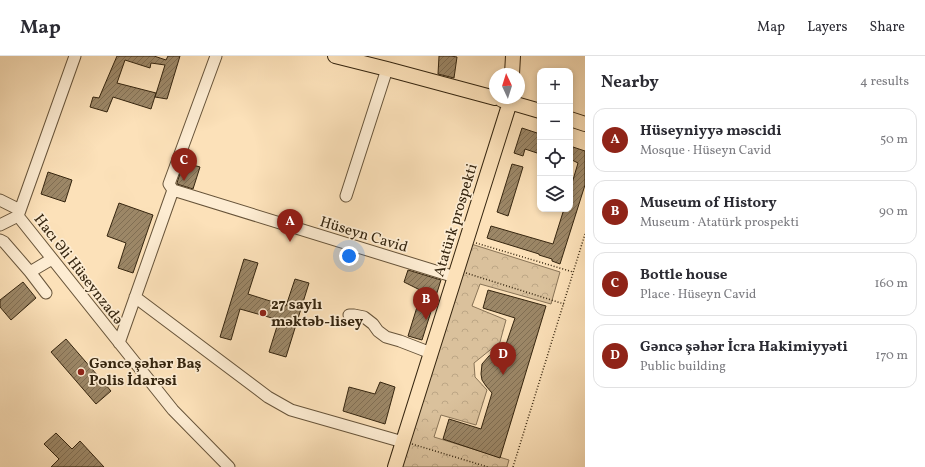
<!DOCTYPE html>
<meta charset="utf-8">
<style>
body{margin:0;font-family:Vollkorn,serif;background:#f2f2f3;color:#2b2b33}
.controls{position:absolute;right:12px;top:12px;display:grid;overflow:hidden;border-radius:8px;box-shadow:0 2px 6px #0003}
.controls button{width:36px;height:36px;display:grid;place-items:center;padding:0;border:0;border-bottom:1px solid #e1e1e2;background:#fff;color:#2b2b33;font:20px sans-serif}
.compass{position:absolute;left:489px;top:12px;width:36px;height:36px;border-radius:50%;background:#fff;box-shadow:0 2px 6px #0003;rotate:356deg}
.you{position:absolute;left:349px;top:200px;width:14px;height:14px;margin:-10px;border:3px solid #fff;border-radius:50%;background:#1a73e8;box-shadow:0 0 0 6px #1a73e833}
.badge{display:grid;place-items:center;width:26px;height:26px;border-radius:50%;background:#8f2418;color:#fff;font-size:13px;font-weight:700}
.pin{position:absolute;translate:-50% -33px;filter:drop-shadow(0 1px 2px #0008)}
.pin::after{content:'';position:absolute;top:21px;width:14px;height:12px;background:inherit;clip-path:polygon(0 0,100% 0,50% 100%)}
.list{margin:0;padding:0;list-style:none}
h2{display:flex;justify-content:space-between;align-items:center;height:52px;margin:0;padding:0 16px;font-size:17px}
h2 small{font-size:13px;font-weight:400;color:#7c7c81}
.list li{display:grid;grid-template-columns:26px 1fr auto;gap:12px;align-items:center;box-sizing:border-box;height:64px;margin:0 8px 8px;padding:0 8px;border:1px solid #e1e1e2;border-radius:12px}
.list b{display:block;font-size:15px;white-space:nowrap}
.list p{margin:0;font-size:13px;white-space:nowrap;color:#7c7c81}
.list em{font-size:13px;font-style:normal;color:#7c7c81}
.icon{flex:none;width:22px;height:22px;fill:none;stroke:currentColor;stroke-width:2;stroke-linecap:round;stroke-linejoin:round}
.map{position:relative;flex:none;width:585px;height:411px;overflow:hidden}
header{display:flex;align-items:center;gap:24px;box-sizing:border-box;height:56px;padding:0 20px;background:#fff;border-bottom:1px solid #e1e1e2}
header strong{font-size:19px}
nav{display:flex;gap:22px;margin-inline-start:auto;font-size:14px}
main{display:flex}
aside{flex:1;background:#fff}
.map>svg:first-child{display:block}
</style>
<header>
<strong>Map</strong>
<nav><a>Map</a><a>Layers</a><a>Share</a></nav>
</header>
<main>
<div class="map">
<svg width="585" height="411" viewBox="0 0 585 411">
<defs>
<pattern id="forest-crowns" width="20" height="18" patternUnits="userSpaceOnUse"><rect width="20" height="18" fill="#dac19c"/><path d="M2 6a3 3 0 1 1 6 0M12 15a3 3 0 1 1 6 0" fill="none" stroke="#bca685"/></pattern>
<pattern id="building-hatch" width="6" height="6" patternUnits="userSpaceOnUse"><rect width="6" height="6" fill="#9c8767"/><path d="M-1 1l2-2M0 6l6-6M5 7l2-2" fill="none" stroke="#806e53"/></pattern>
</defs>
<rect width="100%" height="100%" fill="#fce1b9"/>
<filter id="stains"><feTurbulence type="fractalNoise" baseFrequency=".005" numOctaves="4"/><feColorMatrix values="0 0 0 0 .2 0 0 0 0 .09 0 0 0 0 .02 0 0 0 .5 -.17"/></filter>
<radialGradient id="worn" r=".72"><stop offset=".6" stop-color="#630" stop-opacity="0"/><stop offset="1" stop-color="#630" stop-opacity=".3"/></radialGradient>
<path fill="url(#forest-crowns)" stroke="#887356" d="M468 187 560 216 551 248 480 228 472 250 506 264 500 286 474 307 475 321 487 334 476 369 441 359 434 381 509 404 507 411H399Z"/>
<path fill="url(#building-hatch)" stroke="#35250f" d="M117 0H154L166 4 168 0H180L167 43 155 41 165 9 151 7 150 12 125 4 117 27 156 37 151 53 113 41 107 56 90 51 93 41 99 42Z
M439 0H451L457 1 454 22 438 18Z
M522 72 540 78V98L525 93 523 100 514 97Z
M570 90 585 95V129L560 208 552 205V203L539 199V198L487 182 491 170 553 188 564 153H570V134L578 107 570 103Z
M186 107 200 111 193 133 177 128V127L181 114 184 115Z
M512 108 523 111 508 160 497 156Z
M48 116 72 124 65 146 41 138Z
M119 147 153 159 133 217 118 212 126 187 107 180Z
M244 203 258 207 248 238 286 250 295 223 309 227 286 301 269 296 279 264 240 253 231 284 220 281Z
M408 214 441 224 422 284 408 280 422 235 404 226Z
M23 226 36 242 11 264 0 251V244Z
M488 234 546 250 500 402 443 383 449 363 481 373 492 337 486 330 482 324 481 318 482 308 489 300 495 297H503L515 262 483 252Z
M66 283 111 335 96 348 51 296Z
M380 326 395 331 385 368 343 355 349 331 375 338Z
M56 377 72 393 80 385 104 411H51L59 403 44 388Z"/>
<g fill="none" stroke-linecap="round" stroke-linejoin="round">
<g stroke="#67543a" stroke-width="13">
<path id="minor" d="M173 134 455 221
M346 140 387 13
M0 144 20 154
M18 160 173 354 229 411
M18 160 75 0
M0 169 18 160
M0 184 4 186 30 216 46 237
M30 216 52 203
M135 241 268 341 291 354 403 386
M349 259H354L364 261 373 268 378 275 386 281 400 285 431 297
M119 287 173 134 169 128 216 0"/>
</g>
<g stroke="#35250f" stroke-width="16">
<path id="major" d="M335 0 387 13 495 42
M512 18 513 0
M502 44 540 55
M570 63 585 68
M395 411 510 46V42"/>
</g>
<path stroke="#35250f" stroke-width="1.5" stroke-dasharray="1 2" stroke-linecap="butt" d="M476 187 573 216
M466 217 564 248
M412 388 488 411
M513 411 585 178"/>
<use href="#minor" stroke="#fdecd2" stroke-width="11"/>
<use href="#major" stroke="#fce1b9" stroke-width="14"/>
</g>
<g fill="#8f2418" stroke="#fdecd2" stroke-width="1.5">
<circle cx="263" cy="257" r="4"/>
<circle cx="81" cy="316" r="4"/>
</g>
<g text-anchor="middle" stroke-width="3.5" stroke-linejoin="round" paint-order="stroke">
<g font-size="15" fill="#35250f" stroke="#fdecd2">
<text transform="translate(455 164) rotate(-73)" y="5">Atatürk prospekti</text>
<text transform="translate(364 178) rotate(17)" y="5">Hüseyn Cavid</text>
<text transform="translate(79 213) rotate(52)" y="5">Hacı Əli Hüseynzadə</text>
</g>
<g font-size="15" font-weight="bold" fill="#35250f" stroke="#fdecd2" text-anchor="start">
<text x="271" y="253">27 saylı<tspan x="271" dy="17">məktəb-lisey</tspan></text>
<text x="89" y="312">Gəncə şəhər Baş<tspan x="89" dy="17">Polis İdarəsi</tspan></text>
</g>
</g>
<rect width="100%" height="100%" filter="url(#stains)"/>
<rect width="100%" height="100%" fill="url(#worn)"/>
</svg>
<div class="controls">
<button>+</button>
<button>−</button>
<button><svg class="icon" aria-label="locate" viewBox="0 0 24 24"><circle cx="12" cy="12" r="6"/><path d="M12 2v4M12 18v4M2 12h4M18 12h4"/></svg></button>
<button><svg class="icon" aria-label="layers" viewBox="0 0 24 24"><path d="M12 4l9 5-9 5-9-5zM3 14l9 5 9-5"/></svg></button>
</div>
<svg class="compass" viewBox="-18 -18 36 36"><path d="M0-13l5 13h-10z" fill="#e53935"/><path d="M0 13l5-13h-10z" fill="#7c7c81"/></svg>
<div class="you"></div>
<div class="pin badge" style="left:290px;top:186px">A</div>
<div class="pin badge" style="left:426px;top:264px">B</div>
<div class="pin badge" style="left:184px;top:125px">C</div>
<div class="pin badge" style="left:503px;top:319px">D</div>
</div>
<aside>
<h2>Nearby<small>4 results</small></h2>
<ul class="list">
<li><span class="badge">A</span><div><b>Hüseyniyyə məscidi</b><p>Mosque · Hüseyn Cavid</p></div><em>50 m</em></li>
<li><span class="badge">B</span><div><b>Museum of History</b><p>Museum · Atatürk prospekti</p></div><em>90 m</em></li>
<li><span class="badge">C</span><div><b>Bottle house</b><p>Place · Hüseyn Cavid</p></div><em>160 m</em></li>
<li><span class="badge">D</span><div><b>Gəncə şəhər İcra Hakimiyyəti</b><p>Public building</p></div><em>170 m</em></li>
</ul>
</aside>
</main>
